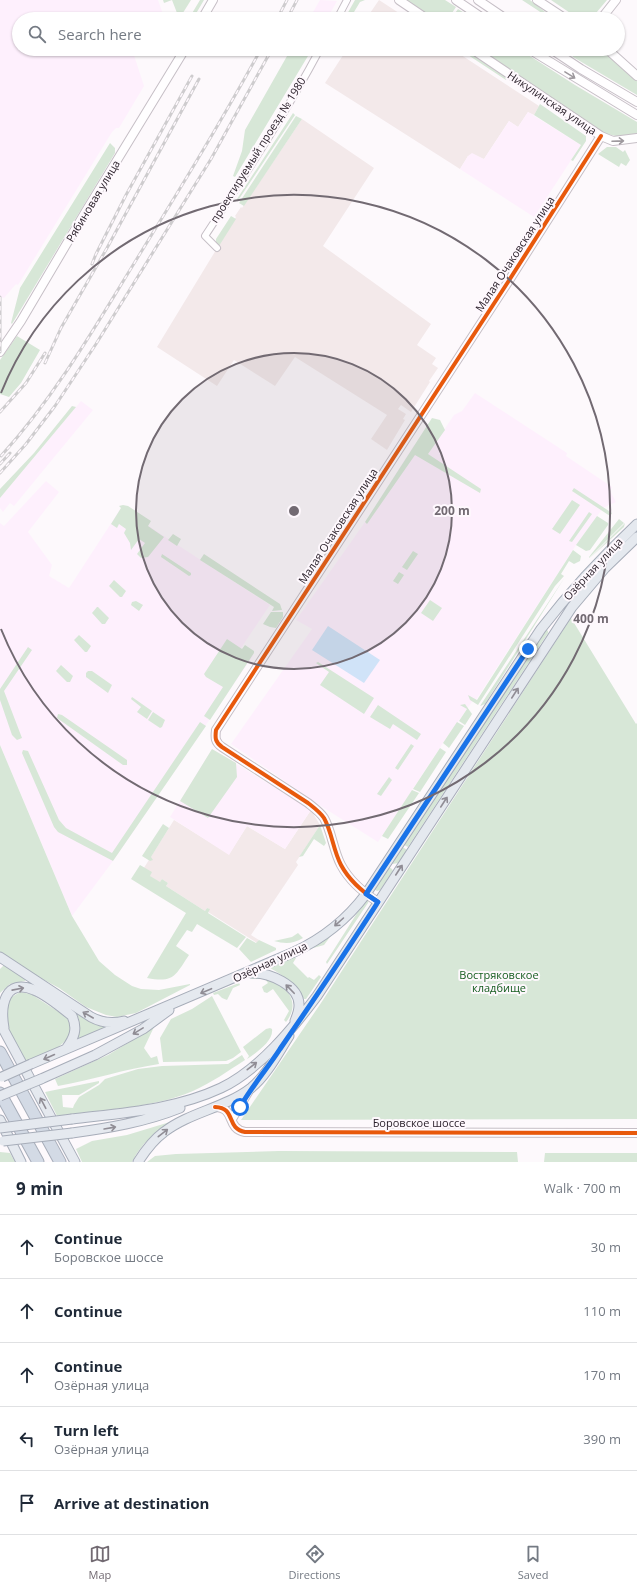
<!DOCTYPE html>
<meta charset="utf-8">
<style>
body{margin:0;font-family:"Open Sans",sans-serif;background:#f2f2f3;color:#1f2937}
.stop{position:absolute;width:12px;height:12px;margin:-9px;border:3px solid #1a73e8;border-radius:50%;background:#fff}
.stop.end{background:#1a73e8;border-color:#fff;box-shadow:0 1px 4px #0008}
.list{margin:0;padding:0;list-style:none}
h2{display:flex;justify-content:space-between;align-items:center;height:52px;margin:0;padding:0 16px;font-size:17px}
h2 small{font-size:13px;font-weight:400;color:#747a83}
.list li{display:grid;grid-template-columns:26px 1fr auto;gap:12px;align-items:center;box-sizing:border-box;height:64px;padding:0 16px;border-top:1px solid #e0e1e3}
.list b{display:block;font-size:15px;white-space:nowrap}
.list p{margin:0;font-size:13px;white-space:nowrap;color:#747a83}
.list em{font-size:13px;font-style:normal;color:#747a83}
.icon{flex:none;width:22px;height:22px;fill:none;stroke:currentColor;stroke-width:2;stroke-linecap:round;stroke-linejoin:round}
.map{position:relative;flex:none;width:637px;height:1162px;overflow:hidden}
.search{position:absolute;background:#fff;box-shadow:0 1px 3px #0004;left:12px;right:12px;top:12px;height:44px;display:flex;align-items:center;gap:10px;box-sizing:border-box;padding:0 14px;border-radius:22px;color:#747a83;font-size:15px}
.sheet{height:372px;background:#fff}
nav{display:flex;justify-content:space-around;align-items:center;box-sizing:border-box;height:56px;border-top:1px solid #e0e1e3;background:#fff;font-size:11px;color:#747a83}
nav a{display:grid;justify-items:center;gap:2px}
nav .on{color:#726a72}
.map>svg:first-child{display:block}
</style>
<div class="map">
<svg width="637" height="1162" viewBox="0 0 637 1162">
<rect width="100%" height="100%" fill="#fdf9fc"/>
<path fill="#f3e9ea" d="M379 0 402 15 408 19H366Z
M347 49H452L539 106 534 115 528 112 518 127 509 121 484 159 468 156 460 169 325 83Z
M302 119 374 168 323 246 431 324 417 345 436 358 432 364 438 368 429 381 430 382 411 412 401 405 398 409 406 414 403 419 405 420 387 450 371 439 387 415 295 357 275 386 234 360 217 386 157 347 236 217 235 216 241 207 242 208Z
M311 810 320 825 296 862 298 865 251 935 259 940 257 943 208 912 209 909 207 908 205 911 166 886 168 883 162 879 160 883 142 871 174 820 229 854 247 826 285 849Z"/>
<path fill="#fef0fd" d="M0 0H158L163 14 148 19H19V49H132L144 86 119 128H116L112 132 18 285 16 284 4 298 0 297Z
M320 0 337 1 327 19H309Z
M528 112 581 145 534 217 460 169 468 156 472 153 484 159 509 121 518 127Z
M475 393 567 453 566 456 612 487 610 491 616 502 603 508 576 545 476 700 474 699 443 743 378 842 324 808 231 744 312 629 296 620 365 522 414 445 428 454 454 415 462 411Z
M81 401 93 410 14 506 10 503 3 512 0 508V498Z
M46 481 59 492 28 532 52 565 49 576 69 588 121 508 270 605 241 648 253 656 113 861 72 916 0 745V523L4 526Z
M212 749 311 810 285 849 247 826 229 855 170 817Z"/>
<path fill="#d7e7d7" d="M163 0H191L181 16 177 13 172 0 164 3Z
M200 0H204L194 17 191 15Z
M355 0H365L360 2 351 17 346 16Z
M405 0H445L456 7 452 13 430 17Z
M522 0H530L554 19H551Z
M551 0H607L591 19H579Z
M458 9 474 19H437L453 16Z
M291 49H307L311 51 235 177 233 176 242 151 245 130Z
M478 49H519L575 85 637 122V135L616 136 603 133Z
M579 49H600L620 65 637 81V95L573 57 572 55Z
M469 53 480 57 508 77 506 80 468 55Z
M540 104 586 136V141L573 161 571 160 581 145 534 115Z
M293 113 295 115 237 202V199Z
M296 116 302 119 244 206 239 203Z
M110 143 115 148V153L12 324 11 323 20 288Z
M607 147H616L623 152 625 150 630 160 626 166 621 163 619 167 598 154Z
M231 216 236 219 219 246 216 243V239Z
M17 336 40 350 21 383 9 397 0 394V360Z
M72 406 76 407 0 498V489L34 453Z
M432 418 440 420 445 430 428 454 481 489 480 493 415 455 367 524 365 522Z
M574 488 612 513 610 516 572 491Z
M572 500 580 505 560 534 552 529Z
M123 505 128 506 151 521 148 526 164 537 148 557 141 558 137 554 145 543 139 539 131 550 130 543 124 533 126 529 119 524 117 528 111 524 121 508 119 506Z
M589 512 592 514 572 542 569 541Z
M597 516 608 523V525L590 550 586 551 576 545Z
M619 519 624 523 589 558V557Z
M625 523 624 527 590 558Z
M173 534 181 539 177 546 168 540Z
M573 550 581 556 580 561 574 564 569 561 561 574 564 576 555 586 478 705 470 700 468 695 477 700Z
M413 551 418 554 407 570 402 567Z
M162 554 191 573V575L189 576 161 557Z
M204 554 280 604 282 610 272 611 274 607 200 560Z
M399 572 404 575 398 584 393 581Z
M565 577 485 704 480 706Z
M114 580 126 591 122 597H120L109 586Z
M430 600 442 608 433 621 421 613Z
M136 601 143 605 139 611 131 605 132 602Z
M97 607H98L109 618 105 624H102L92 613Z
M271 612H283V617L276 628 270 627 263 624Z
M571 618 636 724 637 723V1119L241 1120 321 1003Z
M546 629 548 631V633L408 847 402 844Z
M79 635 91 646 87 652H85L74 640Z
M227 639 242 649 245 645 254 651V653L210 720 204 716 223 687 206 677 204 674Z
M28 647 32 650 4 691 22 738 17 740 12 735 0 700V689Z
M318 662 374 698 364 714 320 685 329 672 316 663Z
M61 665 73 676 70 682H67L56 671Z
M88 671H92L112 685 108 693 86 677V673Z
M132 697 152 711 147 719 137 712 141 707 131 699Z
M465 704 472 714 465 725 459 721 467 709 460 705Z
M378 705 421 734 417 740 393 724 390 729 370 717Z
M153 712 165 720 162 727 160 728 148 720Z
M58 714 62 715 127 760V765H123L57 718Z
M200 722 206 726 113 861 58 832 54 827 22 753 23 750 28 751 59 820 66 828 112 853Z
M457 722 464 726 449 748 443 743Z
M411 744 414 746 398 770 395 768Z
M0 745 72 916 99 961 115 975 132 986 141 989 159 990 190 984V985L136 1013 117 1017 106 1015 86 1007 59 988 0 956Z
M440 748 446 752 420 792 413 789Z
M212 749 236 763 237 777 208 818 180 801Z
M389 777 392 780 381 796 377 794Z
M412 790 419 793 388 839 382 836Z
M163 824 169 828 151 857 153 860 150 861 142 856Z
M320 825 326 843 324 846 314 839 303 856 299 857Z
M401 846 407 850 398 863 393 864 391 862Z
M140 865 152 872 150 876 160 882 162 879 168 883 166 886 205 911 207 908 210 909 208 913 246 937 237 948 197 924 192 932 187 930 176 946 189 955C175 976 174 983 147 978L186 913 131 879Z
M389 867 392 869 393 871 380 890 377 891 374 889Z
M366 899 369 900 368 903 327 964 326 962Z
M336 929 324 945 306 950Z
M298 933 303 938C293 944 285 944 274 941L292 937Z
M247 938 256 943 259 940 276 948V950L251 962 239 949Z
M294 956 296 958 293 963 308 978 309 977 314 980 319 975 321 977 306 999H304C296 985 283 975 270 968L269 967Z
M4 965 27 978 25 981 10 984 0 993V969Z
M256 977C279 978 305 998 286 1022L284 1020 289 1011 273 989 267 993 264 992 262 987 268 983 265 979H250Z
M239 983 240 985 233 988 227 1000 222 998 218 994 214 995 213 993Z
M20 992 31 994 68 1018 70 1020 71 1032 68 1039 57 1048 24 1062 8 1030 5 1013 10 998Z
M212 996 241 1052 233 1058 226 1061 163 1062 160 1038 171 1019 192 1009Z
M76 1013 116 1026 78 1039C80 1031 81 1020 76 1013Z
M154 1027 144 1048 151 1058 157 1056 159 1064C125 1069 92 1080 58 1086L55 1079 108 1055Z
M270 1028 272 1029C274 1041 256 1053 247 1059L249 1056 243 1047 266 1029Z
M242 1055 245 1060C228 1071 211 1083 193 1091 150 1109 103 1109 57 1116L45 1092 99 1081V1083L79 1095H62L63 1107 73 1108 74 1105 79 1097 99 1085 105 1079 138 1069 162 1066 228 1064Z
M170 1122C154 1133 141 1144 132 1162H82L76 1149 92 1141 127 1135Z
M279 1151 517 1152 518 1162H147L155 1156 176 1154Z
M0 1152 10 1153 15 1162H0Z
M545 1153H637V1162H544Z"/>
<path fill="#d0e3f8" d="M328 626 380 660 364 683 312 650Z"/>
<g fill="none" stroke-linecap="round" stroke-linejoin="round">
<g stroke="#c6bfc6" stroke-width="8">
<path id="street" d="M337 19 347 0
M217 248 205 236C245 175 286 113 320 49"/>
</g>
<g stroke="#c6bfc6" stroke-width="10">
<path id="secondary" d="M399 0 427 19
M456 0 484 19
M478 0 506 19
M537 0 566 19
M202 19 213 0
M601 19 616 0
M472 49 601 136 613 141 637 138
M529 49 637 115
M551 49 581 69 637 102
M607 49 637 76
M557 50 567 52 575 49
M0 352 21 321 86 211 185 49
M378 902C364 893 349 880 341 865 333 850 332 832 324 818 320 812 313 807 308 803L222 747C215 742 215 738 216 730L508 282 601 136
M215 1107C237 1108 225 1128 245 1132L637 1133
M232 1119 250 1089"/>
</g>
<g stroke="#a7adb9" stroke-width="11">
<path id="primary" d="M0 957 91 1017C102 1023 112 1024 124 1021
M251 973C268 972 300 985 299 1006 299 1011 297 1016 295 1021
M0 1023 75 1162
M4 1028C0 1005 5 978 34 990 47 995 61 1007 72 1016 78 1029 74 1038 66 1049
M31 1064 294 952C322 939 348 918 366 894L541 629C571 590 601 558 637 524
M41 1079 95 1055 143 1029 169 1010
M72 1119C122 1113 174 1110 221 1088 259 1070 293 1028 317 996L572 607 605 568 637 537
M0 1120 21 1162
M72 1133C109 1128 145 1122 180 1108
M138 1162C145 1151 153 1140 164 1132 190 1112 225 1108 251 1088 267 1075 278 1053 289 1036"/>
</g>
<g stroke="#a7adb9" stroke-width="13">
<path id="highway" d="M0 1052 60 1162
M0 1093 38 1162"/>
</g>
<use href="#street" stroke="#fffeff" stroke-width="6"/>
<use href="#secondary" stroke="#fffeff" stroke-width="8"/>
<use href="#primary" stroke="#e5e9ef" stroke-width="9"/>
<use href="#highway" stroke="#d3dae5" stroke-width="11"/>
<g stroke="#ceccce" stroke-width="3">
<path id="rail" d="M277 19 287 0
M287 19 297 0
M92 264 96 254 126 195 192 76
M0 297V352
M45 363 61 328 107 248 199 79
M0 412 26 383 45 353
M1 456C52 400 91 334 130 270 175 197 220 124 261 49
M0 464 10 453
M0 473 26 444 55 406 96 344 211 159 272 49"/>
</g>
<use href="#rail" stroke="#fef8fd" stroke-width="1.5" stroke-dasharray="4.5" stroke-linecap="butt"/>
<g stroke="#a7adb9" stroke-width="11" stroke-linecap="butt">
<path id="primary-bridge" d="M2 1077 31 1064
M0 1096 41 1079
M0 1128 72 1119
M3 1141 72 1133"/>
</g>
<use href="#primary-bridge" stroke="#e5e9ef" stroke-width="9"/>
<g stroke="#fef8fd" stroke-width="6">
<path id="cycleway" d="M378 902C364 893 349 880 341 865 333 850 332 832 324 818 320 812 313 807 308 803L222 747C215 742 215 738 216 730L508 282 601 136
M215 1107C237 1108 225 1128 245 1132L637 1133"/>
</g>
<use href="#cycleway" stroke="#e8590c" stroke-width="4"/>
</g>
<defs><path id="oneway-shaft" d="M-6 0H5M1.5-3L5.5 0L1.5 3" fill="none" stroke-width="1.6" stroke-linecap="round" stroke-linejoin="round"/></defs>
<g stroke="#9e999e">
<use href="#oneway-shaft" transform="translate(570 75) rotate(32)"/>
<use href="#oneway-shaft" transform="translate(618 141) rotate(-2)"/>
</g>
<g stroke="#908d95">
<use href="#oneway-shaft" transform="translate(515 693) rotate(-57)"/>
<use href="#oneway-shaft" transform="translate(444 802) rotate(-57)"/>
<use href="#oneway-shaft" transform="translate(399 870) rotate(-57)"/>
<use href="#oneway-shaft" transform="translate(339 922) rotate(138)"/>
<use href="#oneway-shaft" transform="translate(18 989) rotate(-11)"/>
<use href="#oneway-shaft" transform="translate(290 989) rotate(-134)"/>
<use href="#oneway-shaft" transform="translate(206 991) rotate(157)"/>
<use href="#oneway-shaft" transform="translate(88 1015) rotate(-150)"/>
<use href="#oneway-shaft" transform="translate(138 1031) rotate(149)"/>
<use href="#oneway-shaft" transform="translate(49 1057) rotate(156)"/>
<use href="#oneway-shaft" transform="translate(252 1066) rotate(-38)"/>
<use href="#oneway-shaft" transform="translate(43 1103) rotate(-118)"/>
<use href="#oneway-shaft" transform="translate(110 1128) rotate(-10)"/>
<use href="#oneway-shaft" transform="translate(163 1133) rotate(-38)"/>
</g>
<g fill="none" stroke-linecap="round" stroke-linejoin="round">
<path stroke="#1a73e8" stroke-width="5" d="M240 1107C252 1086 267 1069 280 1049 313 1001 346 952 378 902L366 894 528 649"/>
</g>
<circle cx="294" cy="511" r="158" fill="#726a72" fill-opacity=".12"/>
<g fill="none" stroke="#726a72" stroke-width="2">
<circle cx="294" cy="511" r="158"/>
<path d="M1 393A316 316 0 1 1 1 629"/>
</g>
<g text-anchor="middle" stroke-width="4" stroke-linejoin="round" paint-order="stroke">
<g font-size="11" fill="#271d27" stroke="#fef8fd">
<text transform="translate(552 103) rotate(34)" y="4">Никулинская улица</text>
<text transform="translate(258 150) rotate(-58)" y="4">проектируемый проезд № 1980</text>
<text transform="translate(93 201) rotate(-59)" y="4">Рябиновая улица</text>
<text transform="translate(515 254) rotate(-57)" y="4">Малая Очаковская улица</text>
<text transform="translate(338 526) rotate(-57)" y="4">Малая Очаковская улица</text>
<text transform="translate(593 569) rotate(-47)" y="4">Озёрная улица</text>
<text transform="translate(270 962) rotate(-25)" y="4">Озёрная улица</text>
<text x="419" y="1127">Боровское шоссе</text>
</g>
<g font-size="11" fill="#145c1e" stroke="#fef8fd">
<text x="499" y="979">Востряковское<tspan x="499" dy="13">кладбище</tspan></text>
</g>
</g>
<circle cx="294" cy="511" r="6" fill="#726a72" stroke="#fef8fd" stroke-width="2"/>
<g font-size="12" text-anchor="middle" font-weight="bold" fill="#726a72" stroke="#fef8fd" stroke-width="4" stroke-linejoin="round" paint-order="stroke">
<text x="452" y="515">200 m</text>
<text x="591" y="623">400 m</text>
</g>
</svg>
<div class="stop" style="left:240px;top:1107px"></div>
<div class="stop end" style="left:528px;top:649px"></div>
<div class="search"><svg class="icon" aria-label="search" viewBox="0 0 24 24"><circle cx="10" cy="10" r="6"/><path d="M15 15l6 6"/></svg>Search here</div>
</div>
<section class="sheet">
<h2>9 min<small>Walk · 700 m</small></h2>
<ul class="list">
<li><svg class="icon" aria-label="ahead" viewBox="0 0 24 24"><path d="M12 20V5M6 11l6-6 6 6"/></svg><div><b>Continue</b><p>Боровское шоссе</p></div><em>30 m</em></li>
<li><svg class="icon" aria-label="ahead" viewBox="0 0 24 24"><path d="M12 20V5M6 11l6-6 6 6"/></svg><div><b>Continue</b></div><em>110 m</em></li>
<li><svg class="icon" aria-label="ahead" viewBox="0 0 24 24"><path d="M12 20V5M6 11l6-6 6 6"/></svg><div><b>Continue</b><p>Озёрная улица</p></div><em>170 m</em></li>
<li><svg class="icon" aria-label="left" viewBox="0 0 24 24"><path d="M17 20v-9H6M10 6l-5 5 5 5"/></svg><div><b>Turn left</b><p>Озёрная улица</p></div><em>390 m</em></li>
<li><svg class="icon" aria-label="arrive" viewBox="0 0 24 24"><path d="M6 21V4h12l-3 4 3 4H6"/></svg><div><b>Arrive at destination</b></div></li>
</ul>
</section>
<nav>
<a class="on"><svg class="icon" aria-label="map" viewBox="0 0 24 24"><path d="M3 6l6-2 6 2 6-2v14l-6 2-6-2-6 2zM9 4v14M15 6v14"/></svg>Map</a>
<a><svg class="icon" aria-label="directions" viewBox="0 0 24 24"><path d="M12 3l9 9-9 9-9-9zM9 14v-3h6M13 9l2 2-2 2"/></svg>Directions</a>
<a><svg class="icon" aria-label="saved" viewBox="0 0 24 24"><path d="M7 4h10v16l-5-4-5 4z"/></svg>Saved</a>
</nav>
